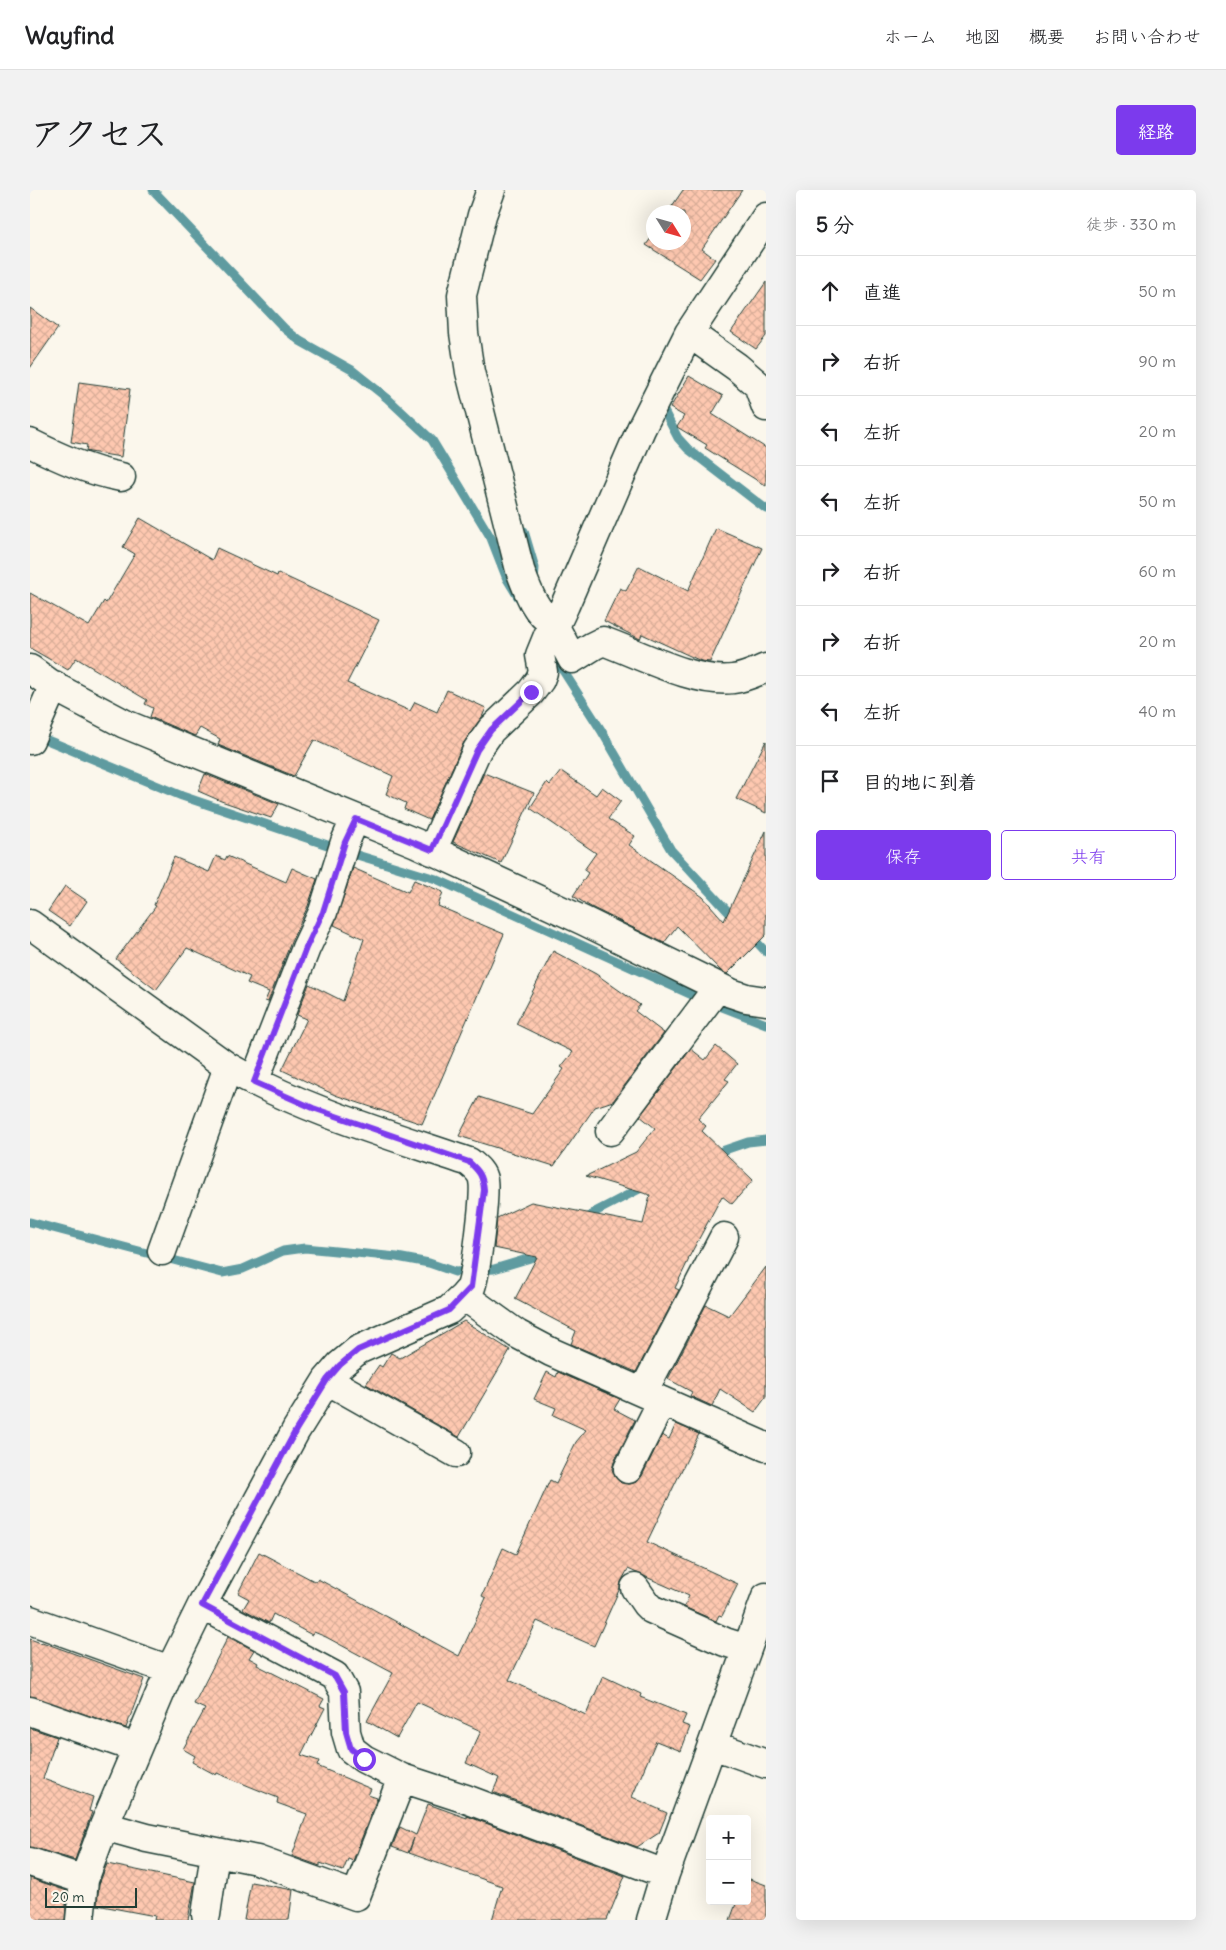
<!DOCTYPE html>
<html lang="ja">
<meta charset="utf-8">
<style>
body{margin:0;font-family:Delius,"Klee One",sans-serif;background:#f2f2f2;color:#202124}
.controls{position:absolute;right:15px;bottom:15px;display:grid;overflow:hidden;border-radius:5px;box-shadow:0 5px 20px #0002}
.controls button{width:45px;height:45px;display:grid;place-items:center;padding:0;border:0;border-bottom:1px solid #e0e0e0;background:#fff;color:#202124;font:25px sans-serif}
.compass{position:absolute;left:616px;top:15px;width:45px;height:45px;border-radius:50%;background:#fff;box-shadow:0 5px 20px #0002;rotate:127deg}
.scale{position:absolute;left:15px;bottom:12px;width:92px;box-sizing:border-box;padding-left:5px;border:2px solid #1f3d34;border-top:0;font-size:14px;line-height:18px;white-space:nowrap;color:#1f3d34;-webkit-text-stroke:4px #fbf7ec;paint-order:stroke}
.stop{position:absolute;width:15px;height:15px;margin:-11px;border:4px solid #7c3aed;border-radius:50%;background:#fff}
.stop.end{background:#7c3aed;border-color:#fff;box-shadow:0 1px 5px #0008}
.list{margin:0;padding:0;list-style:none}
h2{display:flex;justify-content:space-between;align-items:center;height:65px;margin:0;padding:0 20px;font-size:21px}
h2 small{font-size:16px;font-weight:400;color:#757577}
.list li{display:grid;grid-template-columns:32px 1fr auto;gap:15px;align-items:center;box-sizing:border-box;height:70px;padding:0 20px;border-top:1px solid #e0e0e0}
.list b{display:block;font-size:19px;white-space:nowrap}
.list em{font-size:16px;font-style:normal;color:#757577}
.actions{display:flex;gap:10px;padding:15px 20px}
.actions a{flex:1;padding:11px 0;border:1px solid #7c3aed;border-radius:5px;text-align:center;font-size:18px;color:#7c3aed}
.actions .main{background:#7c3aed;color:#fff}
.icon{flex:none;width:28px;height:28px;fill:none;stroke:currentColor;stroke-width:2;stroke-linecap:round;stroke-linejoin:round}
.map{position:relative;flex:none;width:736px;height:1730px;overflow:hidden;border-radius:5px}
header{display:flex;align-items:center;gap:30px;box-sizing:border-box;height:70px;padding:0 25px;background:#fff;border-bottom:1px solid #e0e0e0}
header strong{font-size:24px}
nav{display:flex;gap:28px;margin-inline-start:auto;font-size:18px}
.intro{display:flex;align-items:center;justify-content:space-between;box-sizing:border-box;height:120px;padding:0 30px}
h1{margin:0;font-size:35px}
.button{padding:12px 22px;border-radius:5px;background:#7c3aed;color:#fff;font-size:18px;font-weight:700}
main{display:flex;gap:30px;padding:0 30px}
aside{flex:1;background:#fff;border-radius:5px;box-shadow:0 5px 20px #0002}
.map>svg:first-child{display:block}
</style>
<header>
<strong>Wayfind</strong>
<nav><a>ホーム</a><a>地図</a><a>概要</a><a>お問い合わせ</a></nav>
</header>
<div class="intro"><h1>アクセス</h1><a class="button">経路</a></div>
<main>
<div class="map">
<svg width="736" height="1730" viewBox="0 0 736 1730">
<defs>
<pattern id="building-cross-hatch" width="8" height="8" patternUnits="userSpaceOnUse" patternTransform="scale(1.25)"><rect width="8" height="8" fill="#fec8b0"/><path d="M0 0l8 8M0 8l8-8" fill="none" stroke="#d9ad98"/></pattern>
</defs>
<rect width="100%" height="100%" fill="#fbf7ec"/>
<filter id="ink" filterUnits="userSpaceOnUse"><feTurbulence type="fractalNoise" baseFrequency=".02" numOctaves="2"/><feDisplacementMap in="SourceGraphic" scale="10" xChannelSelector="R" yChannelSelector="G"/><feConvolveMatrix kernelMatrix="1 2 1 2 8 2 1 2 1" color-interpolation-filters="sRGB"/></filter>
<g filter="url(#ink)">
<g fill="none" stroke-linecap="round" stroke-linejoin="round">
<path stroke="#5f9ba0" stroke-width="9" d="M123 0 255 139 270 151 322 180 357 208 402 250 461 348 477 389 488 407
M634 221 648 248 658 259 736 319
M494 341 505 378 504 392
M518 457 571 540 641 660 705 729
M5 545 152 606 327 665 406 689 664 806 736 834
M721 746 736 762
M683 964 718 952 736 950
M0 1032 192 1083 213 1079 253 1061 275 1058 367 1067 399 1073 425 1082 464 1079 507 1066 515 1061
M553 1032 565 1022 615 996"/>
</g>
<path fill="url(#building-cross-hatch)" stroke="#1f3d34" d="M653 0H712L672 59 685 69 670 89 616 55 624 44V52H654V22H638Z
M736 92V146L726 159 701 142Z
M0 118 28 138 0 178Z
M659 186 693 206 682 224 736 258V296L675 258 677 255 647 237 654 226 640 218Z
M49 192 100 199 91 267 60 262 56 261 57 255 41 252Z
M110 328 182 370 187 358 247 386 248 383 349 430 317 493 380 521 385 512 407 522 417 500 456 518 452 527 433 554 399 630 374 619 376 613 356 604 363 586 284 550 264 586 188 555 190 549 170 538 165 546 120 527 123 518 115 514 117 510 46 468 38 480 0 458V403L59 436 74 411 76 413 105 364 93 357Z
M686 338 732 358 680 472 671 471 612 444 610 449 574 431 590 398 596 401 609 376 658 401Z
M736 551V623L706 609Z
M531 581 566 605 572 597 591 611 578 629 605 646 599 655 673 707 694 731 736 641V745L697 784 691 781 647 736 634 753 561 717 543 706 558 683 554 680 566 663 500 618 517 592 520 595Z
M454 583 504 603 471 673 423 652Z
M175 584 249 614 241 628 191 611 168 601Z
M186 666 195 670 197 666 256 692 262 678 287 689 278 716 261 752 238 812 235 811 239 802 217 793 220 787 157 758 126 800 86 769 126 716 124 715 144 667 179 682Z
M323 678 378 702 384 690 413 702 408 716 474 744 392 934 305 905 252 880 277 829 267 825 279 794 313 811 334 749 304 735Z
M35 696 57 711 40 736 18 721Z
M523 761 566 784 610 815 605 821 634 843 583 911 565 917 524 976 429 946 449 907 502 924 534 879 531 877 543 862 486 834Z
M686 856 707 874 695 889 699 891 668 929 676 936 672 941 723 990 702 1014 692 1006 658 1069H659L645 1098 649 1100 606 1182 541 1154 546 1141 485 1109 507 1067 464 1058 467 1028 501 1012 613 1034 620 1005 556 986 606 962 625 938 610 926 661 859 675 870Z
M736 1077V1207L725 1222 690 1199 682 1216 660 1206 662 1202 638 1189 676 1115 699 1126Z
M434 1131 480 1160 429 1247 336 1194 349 1175 352 1177 361 1163 370 1168Z
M517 1182 526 1187 528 1182 590 1209 584 1219 605 1230 584 1272 582 1279 585 1287 591 1293 599 1294 607 1292 612 1286 632 1245 639 1249 646 1234 669 1244 617 1352 708 1394 692 1426 689 1425 686 1431 654 1417 659 1406 598 1379 591 1392 590 1398 564 1456 507 1431 479 1490 556 1525 573 1486 611 1504 610 1507 656 1525 652 1534 660 1537 651 1561 626 1551 602 1607 637 1623 629 1643 607 1657 463 1602 469 1588 436 1573 451 1541 387 1512 367 1548 337 1531 363 1483 296 1447 284 1442 282 1445 243 1424 239 1433 213 1419 219 1409 208 1403 229 1362 286 1392 288 1389 429 1466 456 1408 452 1406 473 1358 486 1364 520 1290 526 1293 546 1252 556 1240 523 1225 526 1218 504 1209Z
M198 1447 224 1460 219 1468 228 1473 227 1475 294 1509 290 1516 295 1518 271 1565 289 1571 287 1576 341 1599 338 1605 347 1608 323 1671 318 1669 313 1681 290 1673V1676L262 1666 277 1624 247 1613 248 1608 187 1583 186 1585 162 1572 165 1566 153 1559 175 1519 164 1514Z
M0 1449 11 1453 12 1452 114 1489 96 1538 0 1506Z
M0 1538 27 1547 13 1589 63 1607 59 1621 62 1622 45 1670 0 1657Z
M398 1614 437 1628V1626L595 1686 577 1730H462L472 1696 379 1663 384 1648 378 1663 362 1657 370 1637 386 1645Z
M77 1674 165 1692 158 1730H124L125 1726 67 1715 69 1694Z
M0 1688 37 1701 35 1730H0Z
M717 1688 736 1695V1730H700L707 1711H717Z
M221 1692 263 1700 259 1730H214Z"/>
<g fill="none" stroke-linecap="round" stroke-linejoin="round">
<g stroke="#1f3d34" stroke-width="31">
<path id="minor" d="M461 0 452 25 432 105 434 143 440 182 490 380C497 399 505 423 523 433L528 430 535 415 611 239 659 143 736 27
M659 143 707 177 728 195 736 217
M0 253C30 268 59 281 91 287
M523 433 542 469 563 456 573 451C609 464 665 494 703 489 714 488 726 482 736 478
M0 479 25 497 95 534 386 653 554 731 701 803 716 808 736 811
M0 550 24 495
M402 661 447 560 461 540 501 502 510 490 513 482 510 465 523 433
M0 734 198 877C273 920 357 944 439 972 445 977 452 982 453 990 456 1004 446 1083 441 1097 440 1100 436 1103 434 1106
M224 892 276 758 293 722 315 652 325 629
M580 941 688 797
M132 1061 198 877
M297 1190 426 1263
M613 1202 694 1047
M598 1279 632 1211
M605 1398 616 1414 621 1419 695 1452 717 1459
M172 1415 305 1486 314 1502 316 1542 321 1559 334 1569 372 1588 436 1609 635 1684
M0 1430 140 1480
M0 1521 106 1558
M683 1555 736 1574
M74 1636 117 1648 227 1670 326 1706 372 1588
M0 1672 54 1690
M176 1725 185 1662
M50 1730 54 1690 74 1636 140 1480 172 1415 266 1240 297 1190 310 1175 328 1160 419 1120 434 1106 487 1144 521 1162 736 1257
M621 1730 635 1684 736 1407"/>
</g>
<use href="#minor" stroke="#fbf7ec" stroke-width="28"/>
</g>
</g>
<g fill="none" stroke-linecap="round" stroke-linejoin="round" filter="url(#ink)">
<path stroke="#7c3aed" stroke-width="6" d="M334 1569 321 1559 316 1542 314 1502 305 1486 172 1415 266 1240 297 1190 310 1175 328 1160 419 1120 441 1097 454 1000C453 986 449 981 439 972L283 918 224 892 276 758 293 722 315 652 326 629 402 660 447 560 461 540 501 502"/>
</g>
</svg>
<div class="controls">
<button>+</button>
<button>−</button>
</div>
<svg class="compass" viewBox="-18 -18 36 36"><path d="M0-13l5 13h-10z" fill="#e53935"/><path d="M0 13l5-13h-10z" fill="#757577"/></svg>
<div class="scale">20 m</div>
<div class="stop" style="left:334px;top:1569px"></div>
<div class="stop end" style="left:501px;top:502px"></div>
</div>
<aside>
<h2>5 分<small>徒歩 · 330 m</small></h2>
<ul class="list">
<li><svg class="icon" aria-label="ahead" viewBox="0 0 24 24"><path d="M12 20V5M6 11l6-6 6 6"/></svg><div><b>直進</b></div><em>50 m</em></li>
<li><svg class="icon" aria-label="right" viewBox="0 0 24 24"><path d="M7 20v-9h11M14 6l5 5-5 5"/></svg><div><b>右折</b></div><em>90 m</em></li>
<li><svg class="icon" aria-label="left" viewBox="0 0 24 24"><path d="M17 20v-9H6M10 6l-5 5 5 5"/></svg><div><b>左折</b></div><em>20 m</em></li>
<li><svg class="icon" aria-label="left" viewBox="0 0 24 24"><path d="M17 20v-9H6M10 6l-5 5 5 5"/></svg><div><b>左折</b></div><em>50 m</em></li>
<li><svg class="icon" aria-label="right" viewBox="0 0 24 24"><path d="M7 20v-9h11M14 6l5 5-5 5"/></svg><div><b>右折</b></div><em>60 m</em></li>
<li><svg class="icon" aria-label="right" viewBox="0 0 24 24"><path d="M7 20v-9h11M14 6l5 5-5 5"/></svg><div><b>右折</b></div><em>20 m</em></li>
<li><svg class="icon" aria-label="left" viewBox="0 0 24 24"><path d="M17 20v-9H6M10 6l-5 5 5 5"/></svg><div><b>左折</b></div><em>40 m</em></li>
<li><svg class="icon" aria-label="arrive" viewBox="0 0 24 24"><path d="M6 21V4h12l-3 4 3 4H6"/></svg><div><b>目的地に到着</b></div></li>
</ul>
<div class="actions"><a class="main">保存</a><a>共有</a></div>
</aside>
</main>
